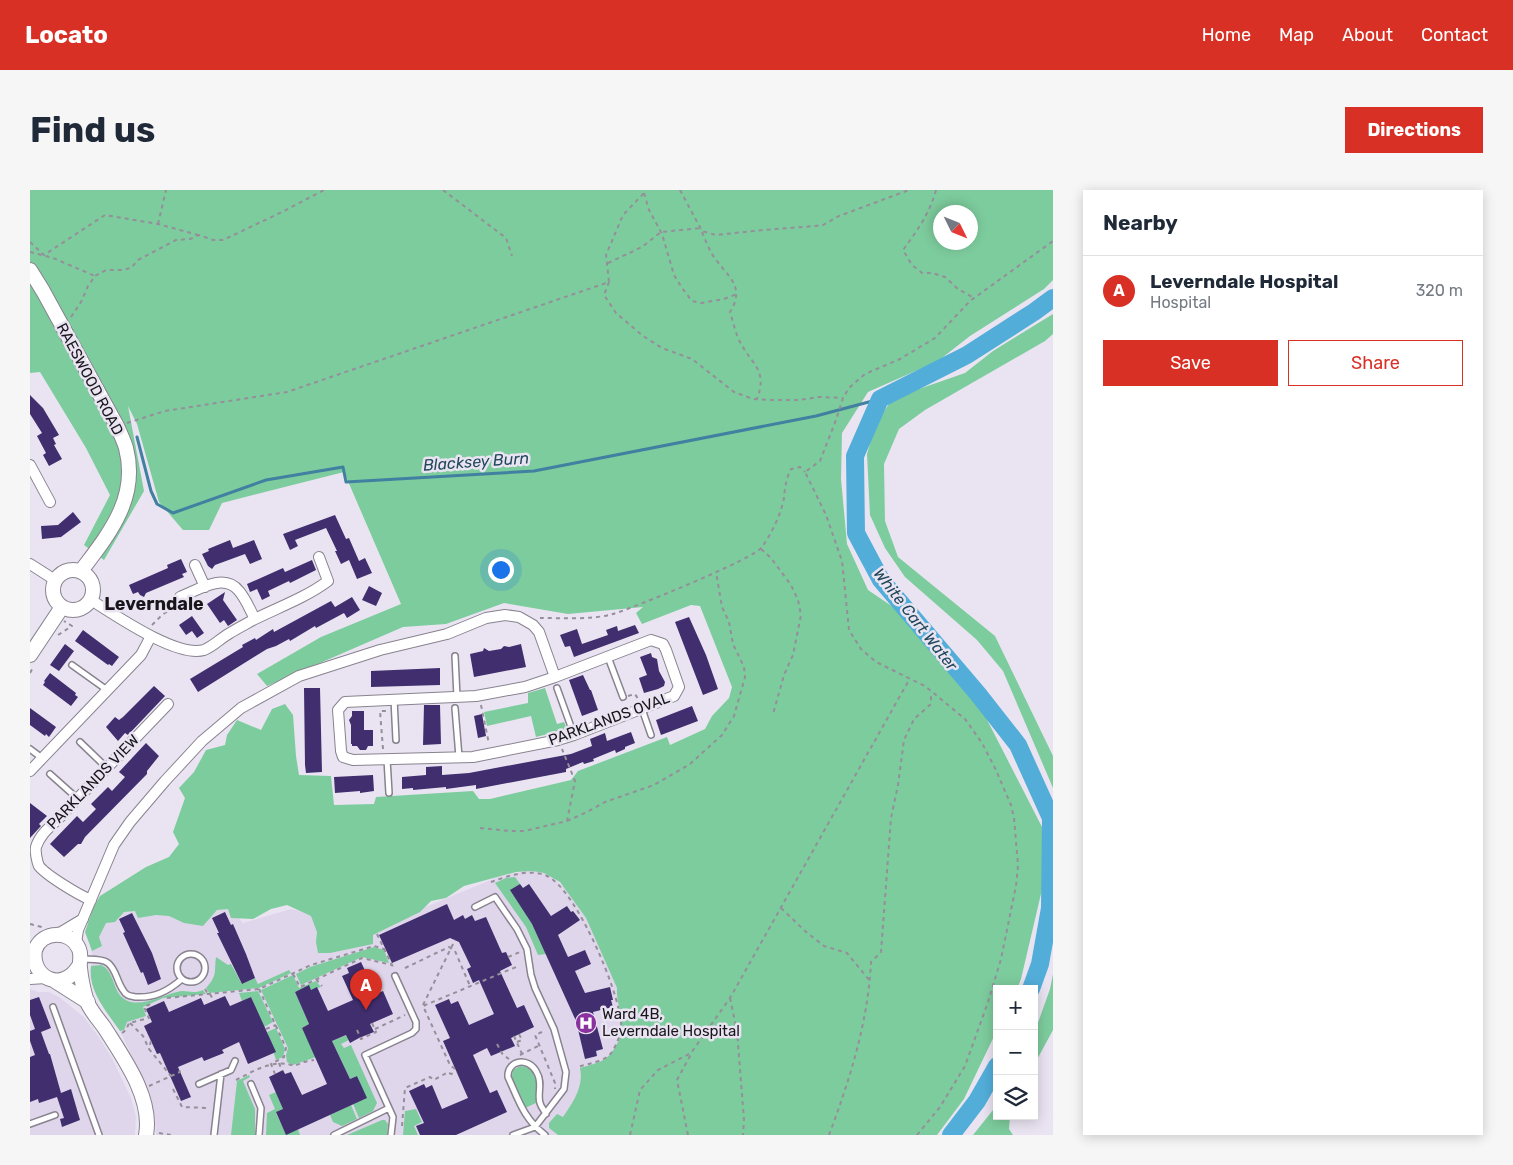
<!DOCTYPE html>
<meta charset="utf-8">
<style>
body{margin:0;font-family:Rubik,sans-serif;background:#f6f6f7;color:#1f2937}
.controls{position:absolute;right:15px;bottom:15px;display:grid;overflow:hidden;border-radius:0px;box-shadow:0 2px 12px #0003}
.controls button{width:45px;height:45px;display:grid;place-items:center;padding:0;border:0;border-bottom:1px solid #e0e1e3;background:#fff;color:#1f2937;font:25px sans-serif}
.compass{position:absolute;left:903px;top:15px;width:45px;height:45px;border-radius:50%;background:#fff;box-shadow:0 2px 12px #0003;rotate:133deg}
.you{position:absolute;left:470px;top:379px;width:18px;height:18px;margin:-12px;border:4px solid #fff;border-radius:50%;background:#1a73e8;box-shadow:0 0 0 8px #1a73e833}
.badge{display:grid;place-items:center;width:32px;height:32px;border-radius:50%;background:#d93025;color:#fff;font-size:16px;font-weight:700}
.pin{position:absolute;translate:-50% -41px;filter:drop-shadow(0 1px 2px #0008)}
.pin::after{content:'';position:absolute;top:26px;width:18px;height:15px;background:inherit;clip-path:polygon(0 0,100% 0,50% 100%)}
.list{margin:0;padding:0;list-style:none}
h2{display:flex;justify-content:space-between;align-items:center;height:65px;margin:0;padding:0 20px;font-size:21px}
h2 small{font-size:16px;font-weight:400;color:#747a83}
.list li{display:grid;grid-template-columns:32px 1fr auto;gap:15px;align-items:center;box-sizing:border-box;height:70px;padding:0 20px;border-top:1px solid #e0e1e3}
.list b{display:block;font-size:19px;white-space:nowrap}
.list p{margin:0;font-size:16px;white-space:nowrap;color:#747a83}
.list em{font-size:16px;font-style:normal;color:#747a83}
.actions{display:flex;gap:10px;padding:15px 20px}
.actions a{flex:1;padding:11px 0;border:1px solid #d93025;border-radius:0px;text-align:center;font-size:18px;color:#d93025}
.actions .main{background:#d93025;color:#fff}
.icon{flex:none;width:28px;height:28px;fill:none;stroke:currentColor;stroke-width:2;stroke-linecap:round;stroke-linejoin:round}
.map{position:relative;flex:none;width:1023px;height:945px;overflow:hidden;border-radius:0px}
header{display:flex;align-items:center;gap:30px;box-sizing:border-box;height:70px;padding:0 25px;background:#d93025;color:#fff}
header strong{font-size:24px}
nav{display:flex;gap:28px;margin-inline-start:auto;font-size:18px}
.intro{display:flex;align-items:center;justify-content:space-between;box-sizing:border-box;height:120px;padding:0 30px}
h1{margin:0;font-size:35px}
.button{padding:12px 22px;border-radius:0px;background:#d93025;color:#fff;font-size:18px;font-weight:700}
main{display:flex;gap:30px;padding:0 30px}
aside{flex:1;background:#fff;border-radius:0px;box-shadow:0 2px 12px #0003}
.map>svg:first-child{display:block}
</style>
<header>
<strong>Locato</strong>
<nav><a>Home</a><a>Map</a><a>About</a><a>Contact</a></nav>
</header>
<div class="intro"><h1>Find us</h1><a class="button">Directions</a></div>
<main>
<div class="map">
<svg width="1023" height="945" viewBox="0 0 1023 945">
<rect width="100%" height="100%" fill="#eae4f2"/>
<path fill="#dfd6eb" d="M495 681H508L520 685 534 697 556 728 603 834 537 945H126L125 925 118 900 90 841 67 807 62 795 60 787 62 765 61 754 65 721 198 715 213 733 261 719 342 739 468 687Z
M0 799 9 802H19L29 807 54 827 68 846 82 868 101 908 106 927 105 945H0Z"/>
<path fill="#7dcc9d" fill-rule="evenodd" d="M0 0H1023V90L1014 99 940 146 908 171 838 202 812 243 811 289 817 354 838 400 872 423 930 477 1012 637 1014 691 991 789 987 799H967V840L934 909 907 945H528L519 938V933L527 924 533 927C543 912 554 897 550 878 570 872 578 872 588 852 591 846 593 840 592 833 591 821 586 810 587 798L556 728 530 692 514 683 502 681 486 682 434 696 416 708 401 711 390 722 343 745V754L300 763H288L286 752 287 742 281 726 257 715 241 719 223 729 201 728 198 719 187 720 173 736 154 733 139 726 126 725 108 728 105 721 94 722 85 732 76 733 69 747 72 756 62 761 55 742 63 718 70 706 116 677 139 667 149 654 143 642 155 608 149 598 164 582 176 560 195 555 197 545 207 530 231 540 242 519 255 514 263 525 266 566 269 585 301 586 304 615 344 614 346 607 443 601 449 609H460L541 590 548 581 637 547 640 555 675 539 682 526 699 508 702 497 670 416 661 415 612 434 606 423 613 417 538 424 474 413 416 434 373 437 237 496 227 484 291 447 371 414 314 282 192 313 179 340H153L129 312 107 234 98 216 114 301 74 370 54 355 80 305 56 258 10 182 0 183ZM911 22H941V52H911Z
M1023 124V144L1015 151 895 220 869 239 854 274 855 331 868 367 965 446 1023 566V598L973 481 947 450 875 387 855 358 840 325 837 264 846 233 863 208 935 183 963 161Z
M515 498 527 534 534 532 537 539 506 547 501 526 457 536 454 522 498 513V503Z
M485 687 490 694 481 700 502 734 516 764 508 765 496 737 465 693 476 688Z
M344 757 354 760 359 773 332 767 271 795 266 784 280 777Z
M186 767 198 775 201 774 212 794 225 788 228 794 259 780 261 783 229 798 179 803 176 798C188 785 184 781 186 767Z
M71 775C82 779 83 795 89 804 103 823 132 805 147 802 156 799 161 805 173 800L176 804 133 808 113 817 116 826 97 832 94 840 90 841C76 821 58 801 61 776Z
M1023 784V840L1004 875V844L1020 799Z
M263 785 269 798 286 791 291 797 281 800 278 796 265 802 279 834 272 838 286 867 263 875 257 872 256 865 258 858 231 800Z
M228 801 243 832 234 837 221 807 212 811 209 803Z
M246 838 255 859 253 867 246 870 237 842Z
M317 845 319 850 311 854 314 858 321 855 347 913 343 921 329 928 323 914 336 908 327 886 320 889 302 851Z
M490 876 500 878 507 892 506 913 495 918 482 887 483 880Z
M219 885 220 887 213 891 225 919V945H201L207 891Z
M246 902 253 919 246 923 256 944 268 939 270 945H236L237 923 245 919 239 905Z
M321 915 327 929 312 936 303 932 300 925Z
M967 915V926H980L979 939 983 945H943Z
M386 919 392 932 384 936 388 945H373L375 921Z
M352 930H355L358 934 357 945H317Z"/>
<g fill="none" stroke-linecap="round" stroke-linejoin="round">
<path stroke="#4180a0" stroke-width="3" d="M107 247 121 301 127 314 143 323 236 290 313 277 316 292 504 281 786 226 850 209"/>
<path stroke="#52aed9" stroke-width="18" d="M1001 799 1010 774 1020 718 1021 628 988 555 948 504 851 390 826 343 825 266 850 209 937 165 1004 122 1023 108
M921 945 947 911 967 876"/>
</g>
<path fill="#402e6e" d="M0 205 13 218 29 245 23 248 26 254 24 255 32 269 19 276 13 265 16 263 7 246 12 243 0 224Z
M43 322 51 332 31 347 12 349 11 336 28 335Z
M305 325 316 349 319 348 329 371 335 368 342 383 327 389 319 370 311 374 305 361H307L296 338 265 350 268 356 260 360 253 344Z
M200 350 203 358 224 350 232 369 220 374 215 364 185 375 182 379 178 376 172 364 179 361 178 359Z
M151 369 157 382 152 384 154 387 116 403 114 407 110 405 108 402 103 404 102 402 99 395 138 378 137 375Z
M282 370 286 380 260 393 259 391 238 401 240 406 232 410 227 399 220 402 217 394 253 378 255 382Z
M339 396 352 403 346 416 332 410Z
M195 402 193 410 207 430 198 436 194 430 190 433 177 414Z
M322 407 330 420 317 428 314 423 286 438 285 436 260 451 259 449 246 456 237 459 168 502 160 489 213 457 212 455 225 448 226 450 243 439 244 442 301 411 305 417Z
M162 426 174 443 167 448 162 441 156 445 149 435Z
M659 427 676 465 688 499 673 505 645 432Z
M605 435 609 443 544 467 540 456 535 457 530 445 547 439 552 454 578 445 576 440 587 436 588 441Z
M53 440 89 467 82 476 79 474 78 475 45 451Z
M35 454 44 461 29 481 20 475Z
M491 454 496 477 444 487 440 464 453 461 454 458 459 461 471 459 474 456 479 457Z
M621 463 622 467 627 469 629 481 635 492 634 496 628 499 614 503 609 488 617 485 610 467Z
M410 478V495L341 497V481Z
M20 483 46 503 45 505 48 507 41 516 13 495 15 492 14 491Z
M553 485 560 500H561L568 520 552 526 539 490Z
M124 496 135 506 98 545 95 543 88 551 76 537 85 527 89 530 93 527Z
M274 498H290L292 582 276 583 275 575Z
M394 515H410L411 554 393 555Z
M662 516 668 531 631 545 626 530Z
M0 518 26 537 19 547 16 544 15 546 0 535Z
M322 521H334V540H343V556H338L336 560H330L327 556H322V554H321V535L319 530 322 526Z
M452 524 456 546 448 548 444 526Z
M601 542 605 553 595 557V559L586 563 585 560 563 569 564 571 554 574 553 572 536 579V582L446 599V595L416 599V597L383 600V598L372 599V587L396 585V577L412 576V585L439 583 541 564 562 556 560 549 575 543 577 551Z
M116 553 129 566 117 581V584L55 647 51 654H48L34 667 20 654 47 626 53 632 66 619 61 614 78 597 82 601 95 587 89 582Z
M343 585 344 601 330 603V601L305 603 304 587Z
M0 613 17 626 9 634 11 636 0 648Z
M490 694 493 698 499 694 521 726 537 716 541 722 543 721 550 730 528 745 538 767 555 760 561 774 545 781 555 803 580 797 583 810H581L583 817 563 822 573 859 566 861 567 866 555 869 546 831 502 734 480 700Z
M417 714 424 730 433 725 435 729 442 725 445 731 456 727 472 763 476 762 482 775 470 781 487 818 494 815 504 837 481 848 485 856 461 866 457 858 443 865 460 903 467 900 477 922 426 945H390L386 936 394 933 379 901 394 894 396 898 402 895 412 919 438 908 413 851 420 848 405 815 419 809 421 814 428 811 439 835 464 824 449 790 443 793 437 779 441 777 429 752 420 748 362 773 349 745Z
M195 722 201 735 203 734 216 764 225 788 212 794 187 743H189L182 728Z
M102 723 122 763 131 789 118 795 113 782 111 783 93 743 95 742 89 729Z
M331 772 346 804 353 801 363 824 340 834 344 842 329 848 320 853 316 845 302 851 320 889 327 886 337 908 256 945 246 922 253 919 239 887 253 880 255 884 261 882 272 905 297 894 272 838 279 834 265 802 279 795 281 800 287 797 298 821 323 810 312 786 319 783 317 778Z
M195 806 200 816 221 807 246 862 218 874 209 852 192 860 194 863 174 871 172 867 148 877 161 907 151 911 130 863 127 864 114 836 122 832 116 819 134 811 139 822 171 808 174 815Z
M9 807 21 838 11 842 19 864H20L31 903 41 899 50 930 32 937 30 929 34 928 27 907 9 913 8 909 0 912V867L5 865 0 851V841L5 839 0 825V810Z"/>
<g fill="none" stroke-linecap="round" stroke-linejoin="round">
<g stroke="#88838f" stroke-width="8">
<path id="lane" d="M425 466 427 507
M578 467 593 507
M42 475 77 500
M527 498 544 545
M364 509 366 550
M425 518 429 567
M612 519 621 545
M50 552 77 578
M0 559 12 568
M357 569 359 603
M20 584 48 609
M445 717 465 707 487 739 497 759 501 785 505 798 524 839 536 882 534 899 505 937 483 945
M147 778a14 14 0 1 1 28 0a14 14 0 1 1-28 0Z
M51 769C59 770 71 768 78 773 86 779 87 792 93 800 96 806 100 806 106 807 125 808 138 801 152 789
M23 817 69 945
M169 894 201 880 205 871
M221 894 231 918 229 945
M0 934 25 925
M184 945 191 884
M304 945 359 918
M361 945 363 927 335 865 382 843 386 839V832L365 786
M515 945C494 929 489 911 478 887 477 870 499 866 507 883 513 893 507 904 510 913 511 917 514 920 516 924"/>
</g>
<g stroke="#88838f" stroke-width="12">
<path id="street" d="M0 275 20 312
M0 374 25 390
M165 375 175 397
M150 407C168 400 194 382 209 401 216 409 220 420 225 429
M61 410C85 425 147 468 174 460 184 456 191 448 200 443 208 438 216 434 223 430 249 417 275 408 298 391L289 367
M621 450 633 454 636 460 649 497 644 506 544 545 528 550 443 567 323 570 313 567 311 561 308 520 315 512 446 506 495 497 525 487Z
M0 581 111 465 121 446
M61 710C49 705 17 686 9 676 7 672 5 661 6 657 10 644 21 636 30 627L138 514
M28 744 53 729
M46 753 48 740 84 655 100 632 135 591 172 551 211 518 269 486 350 460 417 444 456 428 475 425 489 427 503 435 509 442 525 487
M0 789 16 788"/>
</g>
<g stroke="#88838f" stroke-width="16">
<path id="secondary" d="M0 80 13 101 87 236C90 243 94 251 96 258 109 308 79 344 51 381
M23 400a20 20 0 1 1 40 0a20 20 0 1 1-40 0Z
M0 465 32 417
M49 776C32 804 0 787 5 760 12 740 41 740 49 759 52 766 49 772 50 778 51 788 54 802 57 812 61 821 68 829 74 837 93 867 123 908 116 945
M25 791 58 812"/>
</g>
<path stroke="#948f9a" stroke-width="2" stroke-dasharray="4 4" stroke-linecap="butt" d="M413 0 476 48 482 66
M650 0 672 41 686 45 733 40 785 36 793 35 809 26 879 0
M906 0C900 23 887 41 873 60L882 75 892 83H902L915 87 928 99 944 108
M614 3 619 20 632 44 644 85 652 98 662 111 671 113 694 109 707 104
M128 34 136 0
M672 42C675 49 678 57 682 64 695 85 717 95 700 122 703 131 706 145 710 152 722 175 738 180 727 209
M0 52 14 65 75 25 128 34 168 45
M0 62 23 68 65 86
M578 73 612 57 631 42 671 38
M579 92 574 105 586 123 613 146 632 158 662 169 704 202 723 209 740 210H769L789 207 813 208
M41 127 51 112 58 96 65 86 76 80H92L101 78 108 70 146 50 160 49 169 45 183 50H193L252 22 294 0
M97 233 135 221 257 202 579 92 576 65 593 25 614 3V0
M731 359 741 368 761 395 768 410 771 425 763 465 754 485 743 524
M510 428C532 428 562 430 583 424 603 418 724 369 732 357 742 343 751 324 754 308 755 297 756 289 761 279L770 277 775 282
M122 435 132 425 145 416
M28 445 42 436 34 431
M0 483 4 476
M598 506 605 504 608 509
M451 515 459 554
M353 559 350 521H357
M537 631 557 622 575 612 624 595 660 574 692 545 704 526 715 487 714 477 703 454 699 432 692 417 686 382
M450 638 480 641H494L537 631 545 591 532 559
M461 692C478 686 499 678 517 686 546 699 589 801 591 833 592 842 587 854 582 862 575 872 559 873 548 877
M751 718 775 741 794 756 817 763 840 791
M0 734 12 737
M347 744 363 777
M478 767 490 762
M375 778 419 757 425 761 440 796
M263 784 270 797 332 768 362 775
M286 789 292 796
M175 799 178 804
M229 799 256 858 254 867 241 874 245 884
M180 804 184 811
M137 808 229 799 281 775 344 756 354 759
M700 808 707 841 714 930 713 945
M393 815 425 750
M100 833 113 846 119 859
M236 839 246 835
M345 839 375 825
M327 840 331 849 346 842 342 833
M512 842 505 845 525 893V899
M92 843 96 840 99 833 119 828 114 817 121 814
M484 846 492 864
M121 851 119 859 141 886
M487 852 492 850 489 844
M467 854 473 865 479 869
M490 865 508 856
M249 873 252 881
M425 879 420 875 393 816 486 777
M206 890C224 881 244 868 264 876L274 872 284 870
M119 896 150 882 148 878
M143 899 152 917 179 918
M372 936 375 898 400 887 404 890 418 882 421 884 427 882
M129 943 141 945
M600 945 610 900 628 880 661 863 700 808 879 490
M658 945 647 890 661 864
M799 945C820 889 838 832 841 772L851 762 861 628 868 595 874 550 884 529 901 514V502
M887 945 910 917 935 876 958 812 971 769 986 696 988 675 984 628 981 615 965 578 952 553 935 529 895 496 846 472 831 459 819 440 812 371 796 325 775 282 790 271 806 230 813 208 819 198 828 190 835 184 870 169 905 148 940 111 1023 51"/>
<use href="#lane" stroke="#fff" stroke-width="5"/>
<use href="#street" stroke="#fff" stroke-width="10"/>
<use href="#secondary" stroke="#fff" stroke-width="14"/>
</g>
<defs>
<g id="hospital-disc" transform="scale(1.125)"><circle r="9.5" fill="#8a33a0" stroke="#eae4f2"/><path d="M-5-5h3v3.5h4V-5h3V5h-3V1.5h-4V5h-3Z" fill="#fff"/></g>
</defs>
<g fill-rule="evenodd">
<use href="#hospital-disc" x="556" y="833"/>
</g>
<g text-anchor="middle" stroke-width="5" stroke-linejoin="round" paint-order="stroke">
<g font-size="15" fill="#19161b" stroke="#eae4f2">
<text transform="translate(60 189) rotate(62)" y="5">RAESWOOD ROAD</text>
<text transform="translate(579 529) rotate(-20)" y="5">PARKLANDS OVAL</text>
<text transform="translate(63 592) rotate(-46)" y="5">PARKLANDS VIEW</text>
</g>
<g font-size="15" fill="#19161b" stroke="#eae4f2" text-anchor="start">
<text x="572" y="829">Ward 4B,<tspan x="572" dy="17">Leverndale Hospital</tspan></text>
</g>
<g font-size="16" font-style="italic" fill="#21495b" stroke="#eae4f2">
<text transform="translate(446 271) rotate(-4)" y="6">Blacksey Burn</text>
<text transform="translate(886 429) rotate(52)" y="6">White Cart Water</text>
</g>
<g font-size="18" font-weight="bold" fill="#19161b" stroke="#eae4f2">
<text x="124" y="420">Leverndale</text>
</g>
</g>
</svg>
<div class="controls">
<button>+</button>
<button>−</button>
<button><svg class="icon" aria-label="layers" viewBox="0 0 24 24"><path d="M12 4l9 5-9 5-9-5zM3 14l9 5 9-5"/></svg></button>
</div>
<svg class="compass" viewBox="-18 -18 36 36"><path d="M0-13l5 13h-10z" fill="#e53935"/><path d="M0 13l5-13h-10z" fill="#747a83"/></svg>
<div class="you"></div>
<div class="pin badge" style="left:336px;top:820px">A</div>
</div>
<aside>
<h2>Nearby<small></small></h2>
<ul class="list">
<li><span class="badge">A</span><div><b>Leverndale Hospital</b><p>Hospital</p></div><em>320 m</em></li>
</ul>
<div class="actions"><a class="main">Save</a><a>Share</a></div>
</aside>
</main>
